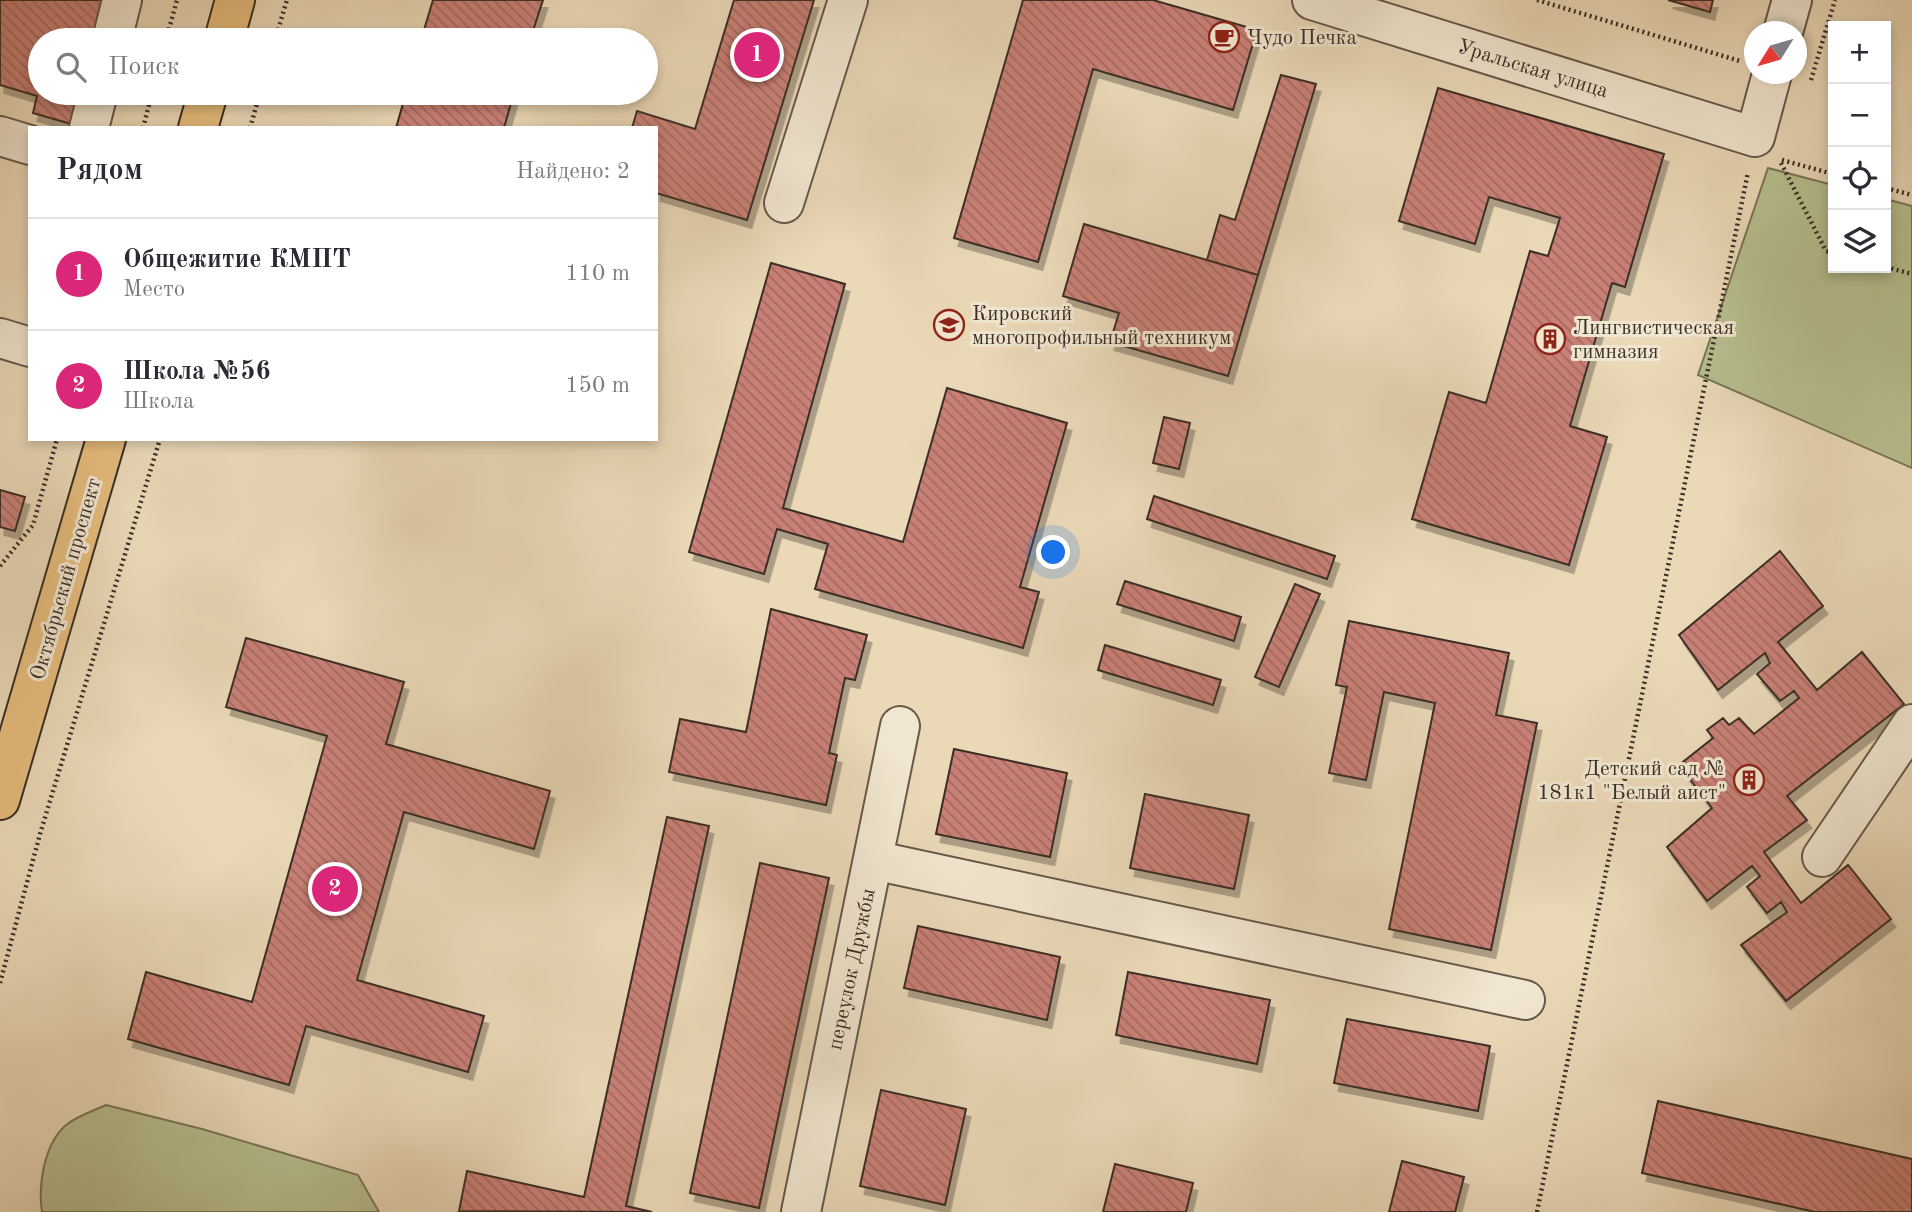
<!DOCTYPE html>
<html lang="ru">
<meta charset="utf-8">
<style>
body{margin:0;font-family:"Old Standard TT",serif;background:#f7f7f7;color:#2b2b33}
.controls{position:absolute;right:21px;top:21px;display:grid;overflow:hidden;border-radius:0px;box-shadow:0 4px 10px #0003}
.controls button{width:63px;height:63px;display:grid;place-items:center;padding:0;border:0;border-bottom:2px solid #e1e1e2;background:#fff;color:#2b2b33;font:35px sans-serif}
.compass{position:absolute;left:1744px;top:21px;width:63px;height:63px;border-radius:50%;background:#fff;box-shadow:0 4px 10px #0003;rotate:233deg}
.you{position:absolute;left:1054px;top:553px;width:24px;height:24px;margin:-18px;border:5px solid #fff;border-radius:50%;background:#1a73e8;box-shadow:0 0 0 10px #1a73e833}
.badge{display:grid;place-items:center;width:46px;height:46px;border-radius:50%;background:#db2777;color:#fff;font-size:23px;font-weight:700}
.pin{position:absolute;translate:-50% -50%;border:4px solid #fff;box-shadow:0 2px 7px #0006}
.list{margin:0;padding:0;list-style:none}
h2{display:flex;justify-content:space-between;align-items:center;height:91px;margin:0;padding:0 28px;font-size:30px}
h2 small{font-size:23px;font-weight:400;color:#7c7c81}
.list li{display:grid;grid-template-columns:46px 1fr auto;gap:21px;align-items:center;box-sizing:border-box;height:112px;padding:0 28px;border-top:2px solid #e1e1e2}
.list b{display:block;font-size:26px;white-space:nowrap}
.list p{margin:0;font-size:23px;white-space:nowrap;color:#7c7c81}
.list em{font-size:23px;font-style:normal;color:#7c7c81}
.icon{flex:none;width:38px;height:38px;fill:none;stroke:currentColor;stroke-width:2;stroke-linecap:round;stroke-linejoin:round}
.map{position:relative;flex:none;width:1912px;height:1212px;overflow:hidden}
.search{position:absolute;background:#fff;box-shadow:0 4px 10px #0003;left:28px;top:28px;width:630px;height:77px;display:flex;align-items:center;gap:18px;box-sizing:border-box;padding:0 24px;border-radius:38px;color:#7c7c81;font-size:26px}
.panel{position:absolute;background:#fff;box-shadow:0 4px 10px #0003;left:28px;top:126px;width:630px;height:315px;border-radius:0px}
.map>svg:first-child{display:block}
</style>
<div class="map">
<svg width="1912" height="1212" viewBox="0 0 1912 1212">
<defs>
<pattern id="building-back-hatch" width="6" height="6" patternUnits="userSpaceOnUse" patternTransform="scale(1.75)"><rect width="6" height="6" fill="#c98076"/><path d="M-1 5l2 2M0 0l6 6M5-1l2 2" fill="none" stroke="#a46961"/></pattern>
<filter id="shadow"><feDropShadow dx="4.5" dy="8" stdDeviation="0" flood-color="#0004"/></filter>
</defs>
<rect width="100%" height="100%" fill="#ead8b7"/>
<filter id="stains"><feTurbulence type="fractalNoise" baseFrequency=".00286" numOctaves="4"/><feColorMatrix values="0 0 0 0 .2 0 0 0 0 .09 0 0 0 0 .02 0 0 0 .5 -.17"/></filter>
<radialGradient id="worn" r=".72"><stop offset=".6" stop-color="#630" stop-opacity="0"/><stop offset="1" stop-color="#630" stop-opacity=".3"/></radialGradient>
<path fill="#b7be8e" stroke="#78765a" stroke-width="2" d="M1768 168 1833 185V268H1886V199L1912 206V468L1698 375Z
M106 1105 202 1129 358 1175 379 1212H42C38 1185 44 1144 66 1125 77 1116 93 1111 106 1105Z"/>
<path fill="url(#building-back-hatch)" stroke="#3a2e27" stroke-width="2" filter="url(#shadow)" d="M0 0H106L95 40H40V93H80L71 124 33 113 37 96 0 85Z
M433 0H543L530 40H421Z
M734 0H814L747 220 656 193V128H632L637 111 695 129Z
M1023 0H1153L1257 30 1233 110 1093 69 1038 262 954 238Z
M1668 0H1713L1710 12Z
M1281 75 1316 84 1258 275 1207 260 1220 215 1235 220Z
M1438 88 1664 154 1625 287 1612 283 1570 426 1607 437 1569 565 1412 519 1449 392 1486 403 1530 251 1548 256 1560 218 1489 197 1475 244 1399 221Z
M406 93H514L504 128H396Z
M1084 224 1258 275 1228 376 1110 342 1119 313 1063 296Z
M771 263 845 284 783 508 903 542 947 388 1067 423 1020 587 1039 592 1023 648 815 589 828 544 777 529 764 574 689 552Z
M1164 417 1190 423 1179 469 1153 463Z
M0 490 25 497 15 531 0 527Z
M1154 496 1335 556 1327 579 1147 519Z
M1780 551 1823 606 1778 642 1817 690 1862 652 1904 704 1787 796 1807 820 1764 852 1801 903 1848 865 1891 919 1786 1001 1741 945 1787 912 1781 902 1767 913 1747 887 1760 876 1752 866 1707 901 1667 847 1712 808 1679 765 1713 738 1707 730 1723 718 1729 725 1739 718 1754 734 1799 698 1794 691 1780 701 1757 674 1770 663 1765 653 1718 690 1679 635Z
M1125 581 1241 617 1234 641 1117 604Z
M1295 584 1320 594 1279 687 1255 677Z
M771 609 867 635 855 680 845 678 829 753 837 755 826 805 669 772 680 719 746 732Z
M1349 621 1509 653 1496 715 1537 723 1491 950 1389 929 1435 703 1384 692 1366 780 1329 773 1347 687 1336 685Z
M246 638 404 682 386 744 550 791 534 849 404 812 357 980 484 1016 468 1072 306 1026 289 1085 128 1039 146 972 252 1002 327 736 226 707Z
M1105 645 1221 680 1213 705 1098 670Z
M954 749 1067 773 1050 857 936 834Z
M1145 794 1249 815 1234 889 1130 868Z
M667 817 709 826 626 1206 652 1212 459 1211 467 1171 584 1197Z
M760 863 829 878 759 1208 690 1193Z
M918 926 1060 957 1047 1020 904 988Z
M1128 972 1270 1000 1257 1064 1116 1035Z
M1347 1019 1490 1046 1478 1111 1334 1083Z
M881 1090 966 1109 945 1205 860 1186Z
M1658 1101 1912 1159V1212H1815L1642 1173Z
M1402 1161 1464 1177 1455 1212H1389Z
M1115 1164 1193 1183 1186 1212H1103Z"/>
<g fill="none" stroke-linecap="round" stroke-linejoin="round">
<g stroke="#66584b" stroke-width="42">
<path id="minor" d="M1312 0 1755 137 1772 74
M1783 32 1792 0
M112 40 122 0
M89 128 98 93
M0 136 30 145
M784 203 848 0
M0 338 30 347
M1822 857 1912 724
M873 860 1525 1000
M801 1212 900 726"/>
</g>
<g stroke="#3a2e27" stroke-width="42">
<path id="major" d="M224 40 235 0
M198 128 208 93
M0 800 106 439"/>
</g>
<path stroke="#3a2e27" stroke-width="4.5" stroke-dasharray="2 3.5" stroke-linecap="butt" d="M1537 0 1740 61
M166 40 177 0
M275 40 287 0
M1811 80 1835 0
M143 128 152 93
M250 128 260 93
M1782 160 1833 174
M1781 163 1826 251 1833 253
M1886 188 1912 195
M1886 267 1912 274
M0 566 33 525 57 439
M0 983 40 834 160 439
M1537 1212 1748 172"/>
<use href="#minor" stroke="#f1e6d0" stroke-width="38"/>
<use href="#major" stroke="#e5bc7c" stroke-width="38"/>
</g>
<defs>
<g id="cafe-ring" transform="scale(1.575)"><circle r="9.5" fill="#f1e6d0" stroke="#8f2418" stroke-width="1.5"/><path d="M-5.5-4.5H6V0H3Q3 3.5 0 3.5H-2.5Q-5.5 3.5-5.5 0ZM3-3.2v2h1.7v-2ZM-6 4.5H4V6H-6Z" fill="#8f2418"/></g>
<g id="university-ring" transform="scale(1.575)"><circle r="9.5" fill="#f1e6d0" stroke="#8f2418" stroke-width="1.5"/><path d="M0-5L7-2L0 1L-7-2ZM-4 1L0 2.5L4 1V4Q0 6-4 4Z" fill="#8f2418"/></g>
<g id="building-ring" transform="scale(1.575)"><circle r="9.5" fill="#f1e6d0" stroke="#8f2418" stroke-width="1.5"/><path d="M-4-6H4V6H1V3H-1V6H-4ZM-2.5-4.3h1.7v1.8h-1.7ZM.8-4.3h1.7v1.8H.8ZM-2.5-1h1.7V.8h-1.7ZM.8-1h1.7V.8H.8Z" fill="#8f2418"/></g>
</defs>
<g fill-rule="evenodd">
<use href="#cafe-ring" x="1224" y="37"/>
<use href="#university-ring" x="949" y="325"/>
<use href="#building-ring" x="1550" y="339"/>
<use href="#building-ring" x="1749" y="780"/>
</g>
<g text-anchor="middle" stroke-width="6" stroke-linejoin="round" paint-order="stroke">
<g font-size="21" fill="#3a2e27" stroke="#f1e6d0" text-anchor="start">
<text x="1247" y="44">Чудо Печка</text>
<text x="972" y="320">Кировский<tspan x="972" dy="24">многопрофильный техникум</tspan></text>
<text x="1573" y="334">Лингвистическая<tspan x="1573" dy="24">гимназия</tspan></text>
<text x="1726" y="775" text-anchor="end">Детский сад №<tspan x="1726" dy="24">181к1 "Белый аист"</tspan></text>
</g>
<g font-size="21" fill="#3a2e27" stroke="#f1e6d0">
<text transform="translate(1533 68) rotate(17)" y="7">Уральская улица</text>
<text transform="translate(65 579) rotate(-74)" y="7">Октябрьский проспект</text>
<text transform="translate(851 969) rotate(-78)" y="7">переулок Дружбы</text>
</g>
</g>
<rect width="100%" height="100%" filter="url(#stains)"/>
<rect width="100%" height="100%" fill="url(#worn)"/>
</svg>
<div class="controls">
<button>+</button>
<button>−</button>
<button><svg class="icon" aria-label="locate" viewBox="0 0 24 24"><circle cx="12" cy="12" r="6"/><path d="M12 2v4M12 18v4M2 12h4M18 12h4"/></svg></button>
<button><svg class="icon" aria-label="layers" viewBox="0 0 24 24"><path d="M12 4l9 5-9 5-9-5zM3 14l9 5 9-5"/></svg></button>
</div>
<svg class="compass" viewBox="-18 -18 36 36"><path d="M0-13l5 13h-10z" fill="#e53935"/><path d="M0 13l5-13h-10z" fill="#7c7c81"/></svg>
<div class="you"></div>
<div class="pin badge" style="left:757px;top:55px">1</div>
<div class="pin badge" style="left:335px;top:889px">2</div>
<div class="search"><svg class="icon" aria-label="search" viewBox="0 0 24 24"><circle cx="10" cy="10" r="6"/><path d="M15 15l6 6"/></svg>Поиск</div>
<section class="panel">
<h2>Рядом<small>Найдено: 2</small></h2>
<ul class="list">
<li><span class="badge">1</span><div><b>Общежитие КМПТ</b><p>Место</p></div><em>110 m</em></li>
<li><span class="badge">2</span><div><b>Школа №56</b><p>Школа</p></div><em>150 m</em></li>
</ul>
</section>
</div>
